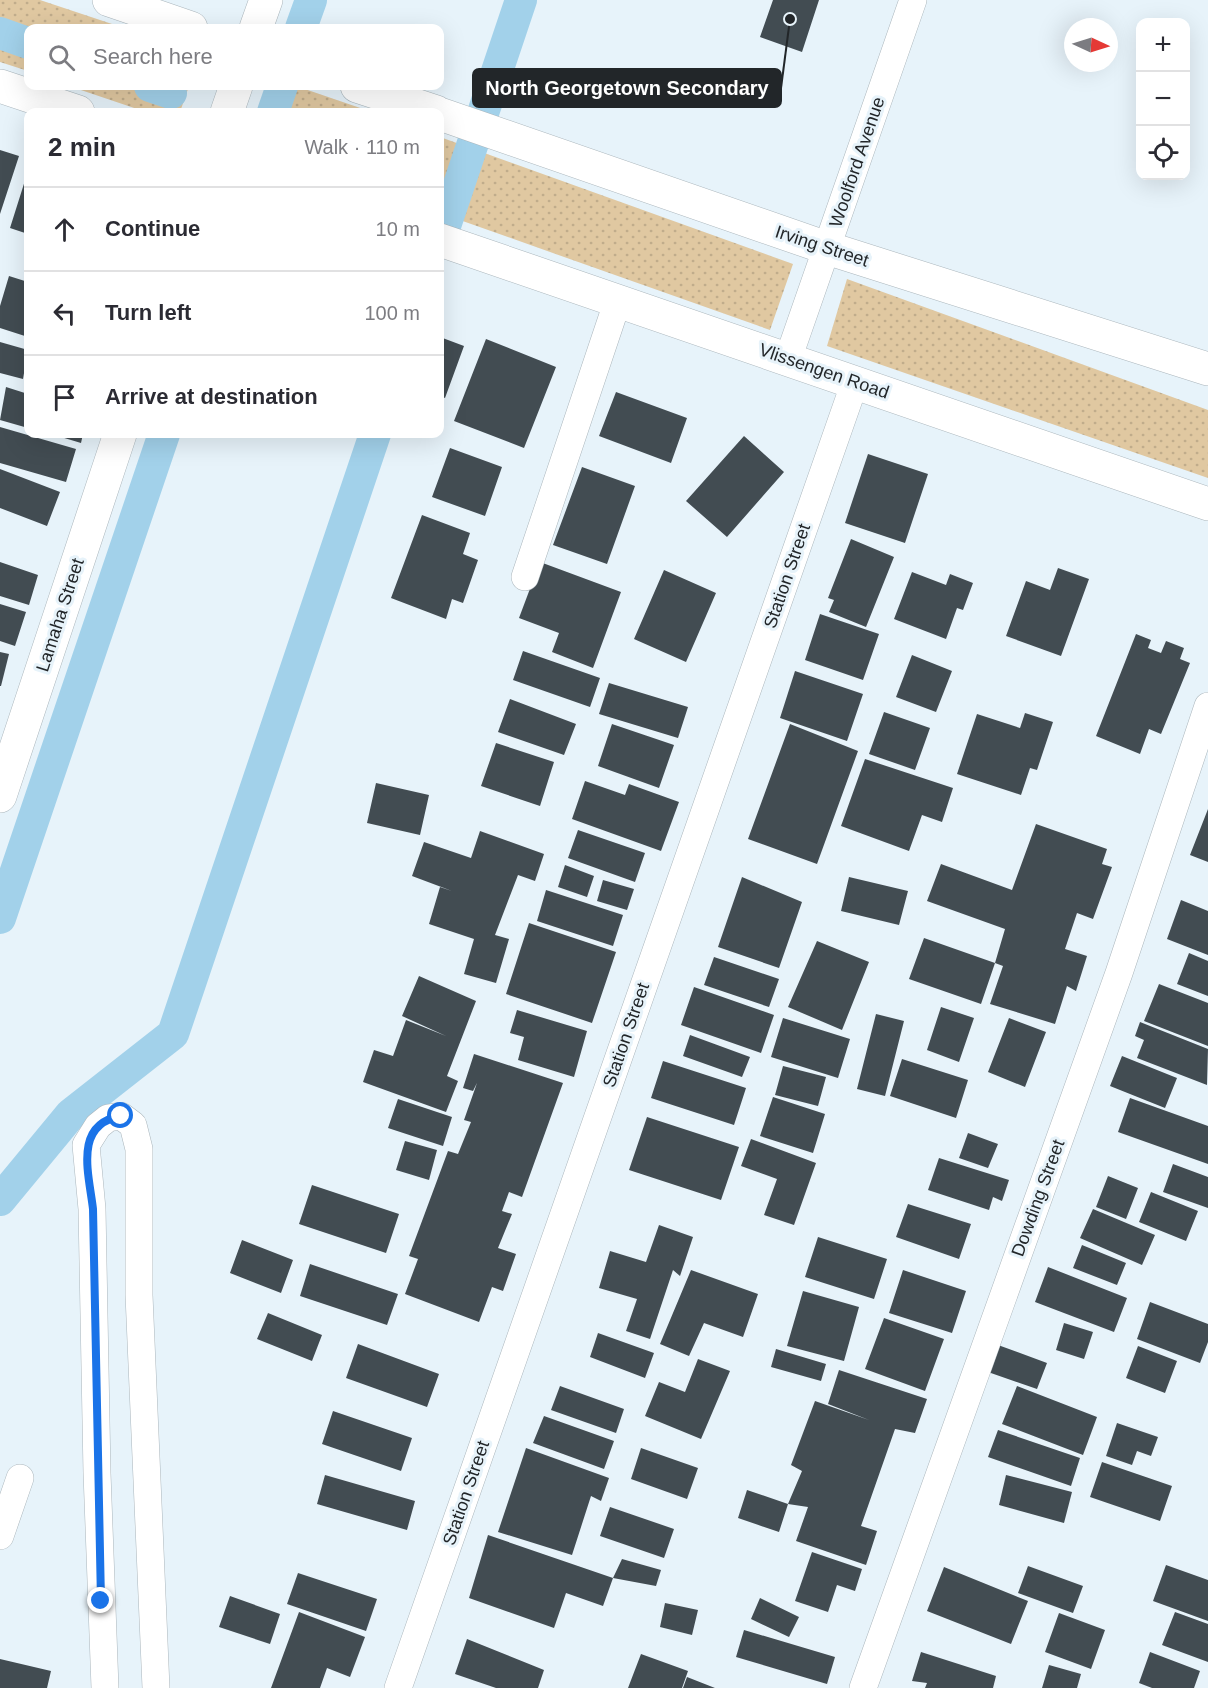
<!DOCTYPE html>
<meta charset="utf-8">
<style>
body{margin:0;font-family:Arial,sans-serif;background:#f7f7f7;color:#2b2b33}
.controls{position:absolute;right:18px;top:18px;display:grid;overflow:hidden;border-radius:12px;box-shadow:0 6px 24px #0002}
.controls button{width:54px;height:54px;display:grid;place-items:center;padding:0;border:0;border-bottom:2px solid #e1e1e2;background:#fff;color:#2b2b33;font:30px sans-serif}
.compass{position:absolute;left:1064px;top:18px;width:54px;height:54px;border-radius:50%;background:#fff;box-shadow:0 6px 24px #0002;rotate:94deg}
.stop{position:absolute;width:18px;height:18px;margin:-14px;border:4px solid #1a73e8;border-radius:50%;background:#fff}
.stop.end{background:#1a73e8;border-color:#fff;box-shadow:0 2px 6px #0008}
.list{margin:0;padding:0;list-style:none}
h2{display:flex;justify-content:space-between;align-items:center;height:78px;margin:0;padding:0 24px;font-size:26px}
h2 small{font-size:20px;font-weight:400;color:#7c7c81}
.list li{display:grid;grid-template-columns:39px 1fr auto;gap:18px;align-items:center;box-sizing:border-box;height:84px;padding:0 24px;border-top:2px solid #e1e1e2}
.list b{display:block;font-size:22px;white-space:nowrap}
.list em{font-size:20px;font-style:normal;color:#7c7c81}
.icon{flex:none;width:33px;height:33px;fill:none;stroke:currentColor;stroke-width:2;stroke-linecap:round;stroke-linejoin:round}
.map{position:relative;flex:none;width:1208px;height:1688px;overflow:hidden}
.search{position:absolute;background:#fff;box-shadow:0 6px 24px #0002;left:24px;top:24px;width:420px;height:66px;display:flex;align-items:center;gap:15px;box-sizing:border-box;padding:0 21px;border-radius:12px;color:#7c7c81;font-size:22px}
.panel{position:absolute;background:#fff;box-shadow:0 6px 24px #0002;left:24px;top:108px;width:420px;height:330px;border-radius:12px}
.map>svg:first-child{display:block}
</style>
<div class="map">
<svg width="1208" height="1688" viewBox="0 0 1208 1688">
<defs>
<pattern id="grass-dots" width="8" height="8" patternUnits="userSpaceOnUse" patternTransform="scale(1.5)"><rect width="8" height="8" fill="#e0c8a1"/><path d="M2 2h.1M6 6h.1" fill="none" stroke="#c0ac8b" stroke-width="1.8" stroke-linecap="round"/></pattern>
</defs>
<rect width="100%" height="100%" fill="#e7f3fa"/>
<path fill="url(#grass-dots)" d="M0 0H40L124 28H28V71L0 62Z
M69 86H189L180 112H146Z
M273 86H296L372 112H263Z
M440 137 793 264 770 330 440 213Z
M847 279 1208 410V478L827 346Z"/>
<g fill="none" stroke-linecap="round" stroke-linejoin="round">
<path stroke="#a2d1ea" stroke-width="32" d="M301 28 311 0
M0 33 28 43
M150 86 171 93
M273 112 282 86
M440 241 521 0
M0 918 164 434
M0 1200 71 1114 173 1034 375 434"/>
</g>
<path fill="#424c52" d="M773 0H819L802 52 760 37Z
M0 150 19 156 0 214Z
M28 171V234L10 228Z
M9 276 28 282V337L0 328V306Z
M440 337 464 346 445 398 440 396Z
M486 339 556 367 524 448 454 421Z
M0 342 28 350 23 379 0 373Z
M6 387 28 394V428L0 420Z
M616 392 687 418 671 463 599 436Z
M0 427 76 449 66 482 0 463Z
M51 434H83L81 443Z
M744 436 784 472 727 537 686 501Z
M450 448 502 467 485 516 432 497Z
M868 454 928 474 905 543 845 523Z
M582 467 635 486 607 564 553 545Z
M0 469 60 492 47 526 0 508Z
M422 515 470 533 463 554 478 560 463 603 452 599 446 619 391 598Z
M851 539 894 557 866 627 829 612 834 600 828 598Z
M0 562 38 575 29 605 0 596Z
M540 562 621 592 593 668 552 652 559 633 519 618Z
M1058 568 1089 579 1061 656 1006 636 1026 581 1050 590Z
M664 570 716 593 686 662 634 639Z
M912 572 946 585 950 574 973 583 963 610 957 608 946 639 894 619Z
M0 604 26 612 15 646 0 641Z
M820 614 879 634 863 680 805 660Z
M1136 634 1151 640 1148 648 1161 653 1166 641 1184 648 1180 659 1190 663 1161 734 1149 729 1140 754 1096 736Z
M523 651 600 678 590 707 513 680Z
M0 652 9 654 1 686H0Z
M912 655 952 671 936 712 896 697Z
M795 671 863 694 847 741 780 718Z
M609 683 688 707 678 738 599 714Z
M510 699 576 724 564 755 498 732Z
M884 712 930 728 915 770 869 754Z
M1025 713 1053 722 1037 770 1030 768 1021 795 957 774 977 714 1020 728Z
M612 724 674 745 659 788 598 766Z
M790 724 858 751 817 864 748 839Z
M496 743 554 762 540 806 481 786Z
M865 759 953 788 942 822 922 815 909 851 841 826Z
M585 781 625 795 629 784 679 802 661 851 572 819Z
M376 783 429 795 420 835 367 823Z
M1208 809V862L1190 855Z
M1036 824 1107 849 1102 864 1112 867 1093 919 1077 913 1065 949 1087 956 1076 991 1067 986 1055 1024 990 1004 1003 966 995 963 1005 929 927 901 941 864 1012 890Z
M578 830 645 853 635 882 568 858Z
M480 831 544 854 535 881 518 875 495 935 509 939 496 983 464 974 474 939 429 924 440 887 452 891 412 876 424 842 471 858Z
M565 865 594 876 587 897 558 887Z
M742 877 802 902 779 968 718 947Z
M849 877 908 891 899 925 841 911Z
M603 880 634 889 627 910 597 901Z
M546 890 623 915 613 946 537 921Z
M1181 900 1208 911V955L1167 939Z
M529 923 616 952 592 1023 506 994Z
M924 938 995 963 981 1004 909 979Z
M817 941 869 962 842 1030 788 1007Z
M1189 953 1208 961V996L1177 984Z
M714 957 779 979 769 1007 704 985Z
M419 976 476 1001 447 1076 458 1081 446 1112 363 1082 374 1050 393 1056 406 1020 446 1036 402 1016Z
M1159 984 1208 1003V1046L1144 1021Z
M694 987 774 1015 761 1053 681 1025Z
M941 1007 974 1018 959 1062 927 1050Z
M517 1010 587 1031 574 1077 518 1060 524 1037 510 1033Z
M876 1014 904 1021 885 1096 857 1089Z
M783 1018 850 1039 838 1078 771 1057Z
M1009 1018 1046 1032 1025 1087 988 1072Z
M1140 1022 1208 1049 1207 1085 1137 1058 1144 1040 1135 1036Z
M690 1035 750 1057 742 1077 683 1056Z
M474 1054 563 1083 522 1197 509 1192 502 1211 512 1214 498 1248 516 1254 503 1291 492 1287 479 1322 405 1294 418 1259 409 1256 448 1151 458 1154 471 1122 464 1120 477 1083 473 1091 463 1088Z
M1122 1056 1177 1078 1165 1108 1110 1086Z
M902 1059 968 1080 956 1118 890 1096Z
M663 1061 746 1088 734 1125 651 1098Z
M783 1066 826 1077 818 1106 775 1095Z
M773 1097 825 1114 813 1153 760 1136Z
M1130 1098 1208 1126V1164L1118 1132Z
M398 1099 452 1117 443 1146 388 1128Z
M647 1117 739 1147 721 1200 629 1170Z
M968 1133 998 1144 988 1168 959 1158Z
M751 1139 816 1163 794 1225 764 1215 777 1179 741 1166Z
M405 1141 437 1150 429 1180 396 1170Z
M939 1158 1009 1180 1002 1201 993 1197 989 1210 928 1190Z
M1173 1164 1208 1177V1208L1163 1192Z
M1108 1176 1138 1188 1126 1219 1096 1207Z
M312 1185 399 1214 386 1253 299 1224Z
M1151 1192 1198 1211 1186 1241 1139 1222Z
M908 1204 971 1224 959 1259 896 1237Z
M1093 1209 1155 1235 1142 1265 1080 1238Z
M659 1225 693 1237 680 1276 673 1270 650 1339 626 1331 637 1299 599 1288 610 1251 646 1262Z
M818 1237 887 1259 874 1299 805 1277Z
M242 1240 293 1260 281 1293 230 1273Z
M1082 1245 1126 1263 1117 1285 1073 1268Z
M310 1264 398 1294 387 1325 300 1296Z
M1048 1267 1127 1298 1114 1332 1035 1302Z
M691 1270 758 1294 743 1337 704 1323 689 1356 660 1344Z
M903 1270 966 1291 952 1333 889 1313Z
M803 1291 859 1307 844 1361 787 1346Z
M1150 1302 1208 1324V1342L1200 1363 1137 1339Z
M268 1313 322 1335 312 1361 257 1339Z
M884 1318 944 1339 925 1391 865 1369Z
M1064 1323 1093 1332 1084 1359 1056 1350Z
M598 1333 654 1353 645 1378 590 1357Z
M358 1344 439 1374 427 1407 346 1378Z
M998 1345 1047 1363 1037 1389 988 1372Z
M1138 1346 1177 1361 1165 1393 1126 1378Z
M776 1349 826 1364 821 1381 771 1367Z
M698 1359 730 1371 701 1439 645 1416 659 1382 685 1392Z
M839 1370 927 1399 915 1433 895 1429 861 1526 877 1531 866 1565 796 1541 808 1507 788 1504 802 1471 791 1465 815 1401 869 1420 828 1404Z
M560 1386 624 1409 616 1433 551 1410Z
M1017 1386 1097 1417 1083 1455 1002 1424Z
M333 1411 412 1438 401 1471 322 1444Z
M544 1416 614 1441 604 1469 533 1443Z
M1117 1423 1158 1437 1151 1456 1137 1451 1132 1465 1106 1456Z
M998 1430 1080 1458 1071 1486 988 1457Z
M526 1448 609 1478 601 1501 591 1496 572 1555 498 1532Z
M641 1448 698 1468 687 1499 631 1479Z
M1102 1462 1172 1486 1160 1521 1090 1497Z
M325 1475 415 1501 407 1530 317 1504Z
M1006 1475 1072 1492 1064 1523 999 1505Z
M747 1490 788 1504 779 1532 738 1518Z
M610 1507 674 1529 664 1558 600 1536Z
M488 1535 613 1578 603 1606 566 1593 554 1628 469 1598Z
M812 1552 862 1569 855 1591 837 1585 828 1612 795 1601Z
M622 1559 661 1570 656 1586 613 1578Z
M1166 1565 1208 1580V1621L1153 1601Z
M1028 1566 1083 1586 1073 1613 1018 1593Z
M944 1567 1028 1601 1011 1644 927 1611Z
M298 1573 377 1599 366 1631 287 1604Z
M230 1596 280 1614 270 1644 219 1627Z
M760 1598 799 1617 789 1637 751 1619Z
M665 1603 698 1610 692 1635 660 1627Z
M299 1612 365 1637 350 1677 327 1668 320 1688H271Z
M1175 1612 1208 1624V1662L1162 1645Z
M1059 1613 1105 1630 1091 1669 1045 1652Z
M744 1630 835 1657 827 1684 736 1657Z
M467 1639 544 1670 538 1688H496L455 1674Z
M921 1652 996 1676 993 1688H925L927 1683 912 1681Z
M1150 1652 1200 1671 1194 1688H1152L1139 1683Z
M641 1654 688 1671 682 1688H628Z
M0 1659 51 1671 47 1688H0Z
M1049 1665 1081 1674 1077 1688H1042Z
M687 1677 715 1688H683Z"/>
<g fill="none" stroke-linecap="round" stroke-linejoin="round">
<g stroke="#abb6bc" stroke-width="28">
<path id="street" d="M788 359 913 0
M525 577 618 300
M0 1536 20 1478
M105 1688 97 1473 92 1209 86 1145 98 1126 108 1118 121 1116 133 1125 139 1149V1295L156 1688
M398 1688 855 382
M863 1688 1119 973 1208 706"/>
</g>
<g stroke="#abb6bc" stroke-width="34">
<path id="secondary" d="M256 28 266 0
M227 112 236 86
M0 796 120 434"/>
</g>
<g stroke="#abb6bc" stroke-width="34">
<path id="primary" d="M109 0 191 28
M0 86 78 112
M357 86 436 112
M440 114 827 248 1208 369
M440 240 1208 504"/>
</g>
<use href="#street" stroke="#fff" stroke-width="27"/>
<use href="#secondary" stroke="#fff" stroke-width="33"/>
<use href="#primary" stroke="#fff" stroke-width="33"/>
</g>
<g fill="none" stroke-linecap="round" stroke-linejoin="round">
<path stroke="#1a73e8" stroke-width="8" d="M101 1601 93 1209C89 1174 73 1124 121 1116"/>
</g>
<g text-anchor="middle" stroke-width="6" stroke-linejoin="round" paint-order="stroke">
<g font-size="18" fill="#222629" stroke="#e7f3fa">
<text transform="translate(857 162) rotate(-71)" y="6">Woolford Avenue</text>
<text transform="translate(822 246) rotate(18)" y="6">Irving Street</text>
<text transform="translate(824 371) rotate(19)" y="6">Vlissengen Road</text>
<text transform="translate(787 576) rotate(-71)" y="6">Station Street</text>
<text transform="translate(60 615) rotate(-72)" y="6">Lamaha Street</text>
<text transform="translate(626 1035) rotate(-71)" y="6">Station Street</text>
<text transform="translate(1038 1198) rotate(-70)" y="6">Dowding Street</text>
<text transform="translate(466 1493) rotate(-71)" y="6">Station Street</text>
</g>
</g>
<path fill="none" stroke="#222629" stroke-width="2" d="M790 19L781 88"/>
<circle fill="#222629" stroke="#e7f3fa" stroke-width="2" cx="790" cy="19" r="6"/>
<rect fill="#222629" stroke="#222629" stroke-width="2" x="473" y="69" width="308" height="38" rx="6"/>
<g font-size="20" text-anchor="middle" font-weight="bold" fill="#fff">
<text x="627" y="95">North Georgetown Secondary</text>
</g>
</svg>
<div class="controls">
<button>+</button>
<button>−</button>
<button><svg class="icon" aria-label="locate" viewBox="0 0 24 24"><circle cx="12" cy="12" r="6"/><path d="M12 2v4M12 18v4M2 12h4M18 12h4"/></svg></button>
</div>
<svg class="compass" viewBox="-18 -18 36 36"><path d="M0-13l5 13h-10z" fill="#e53935"/><path d="M0 13l5-13h-10z" fill="#7c7c81"/></svg>
<div class="stop" style="left:121px;top:1116px"></div>
<div class="stop end" style="left:101px;top:1601px"></div>
<div class="search"><svg class="icon" aria-label="search" viewBox="0 0 24 24"><circle cx="10" cy="10" r="6"/><path d="M15 15l6 6"/></svg>Search here</div>
<section class="panel">
<h2>2 min<small>Walk · 110 m</small></h2>
<ul class="list">
<li><svg class="icon" aria-label="ahead" viewBox="0 0 24 24"><path d="M12 20V5M6 11l6-6 6 6"/></svg><div><b>Continue</b></div><em>10 m</em></li>
<li><svg class="icon" aria-label="left" viewBox="0 0 24 24"><path d="M17 20v-9H6M10 6l-5 5 5 5"/></svg><div><b>Turn left</b></div><em>100 m</em></li>
<li><svg class="icon" aria-label="arrive" viewBox="0 0 24 24"><path d="M6 21V4h12l-3 4 3 4H6"/></svg><div><b>Arrive at destination</b></div></li>
</ul>
</section>
</div>
